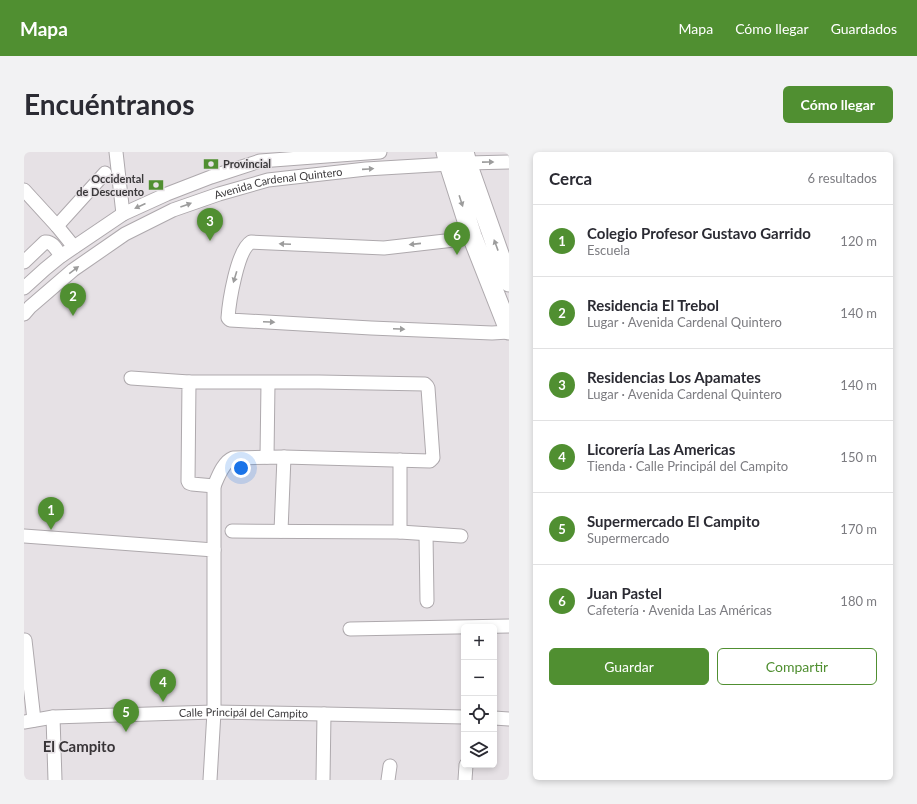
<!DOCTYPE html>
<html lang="es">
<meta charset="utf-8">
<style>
body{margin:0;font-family:Lato,sans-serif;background:#f2f2f3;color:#2b2b33}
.controls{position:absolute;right:12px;bottom:12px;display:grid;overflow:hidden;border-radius:6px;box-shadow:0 2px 6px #0003}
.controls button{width:36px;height:36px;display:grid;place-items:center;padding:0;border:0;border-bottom:1px solid #e1e1e2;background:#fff;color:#2b2b33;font:20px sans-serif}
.you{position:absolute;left:217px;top:316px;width:14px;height:14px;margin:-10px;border:3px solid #fff;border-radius:50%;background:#1a73e8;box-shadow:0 0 0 6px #1a73e833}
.badge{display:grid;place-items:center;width:26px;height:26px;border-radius:50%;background:#508f31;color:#fff;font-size:13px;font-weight:700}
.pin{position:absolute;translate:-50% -33px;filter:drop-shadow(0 1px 2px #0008)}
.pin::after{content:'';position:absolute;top:21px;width:14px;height:12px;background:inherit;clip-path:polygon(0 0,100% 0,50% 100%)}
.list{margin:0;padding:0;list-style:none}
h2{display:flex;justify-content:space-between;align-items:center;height:52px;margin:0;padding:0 16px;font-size:17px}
h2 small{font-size:13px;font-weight:400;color:#7c7c81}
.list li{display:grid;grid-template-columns:26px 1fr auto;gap:12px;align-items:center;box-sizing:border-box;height:72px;padding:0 16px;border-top:1px solid #e1e1e2}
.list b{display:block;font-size:15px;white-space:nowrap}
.list p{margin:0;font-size:13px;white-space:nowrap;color:#7c7c81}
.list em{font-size:13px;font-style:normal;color:#7c7c81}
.actions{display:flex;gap:8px;padding:12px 16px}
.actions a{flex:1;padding:9px 0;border:1px solid #508f31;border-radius:6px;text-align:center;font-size:14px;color:#508f31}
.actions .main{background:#508f31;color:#fff}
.icon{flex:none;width:22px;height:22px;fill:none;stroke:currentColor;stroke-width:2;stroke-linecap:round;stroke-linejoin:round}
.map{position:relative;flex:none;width:485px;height:628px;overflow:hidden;border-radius:6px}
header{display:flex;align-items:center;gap:24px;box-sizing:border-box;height:56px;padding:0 20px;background:#508f31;color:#fff}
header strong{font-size:19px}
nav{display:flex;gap:22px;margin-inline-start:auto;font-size:14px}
.intro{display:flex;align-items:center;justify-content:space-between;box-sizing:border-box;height:96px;padding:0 24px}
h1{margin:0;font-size:28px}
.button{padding:10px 18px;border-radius:6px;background:#508f31;color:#fff;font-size:14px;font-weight:700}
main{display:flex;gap:24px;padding:0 24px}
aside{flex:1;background:#fff;border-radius:6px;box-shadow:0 2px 6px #0003}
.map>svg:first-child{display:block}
</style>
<header>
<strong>Mapa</strong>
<nav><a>Mapa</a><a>Cómo llegar</a><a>Guardados</a></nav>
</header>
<div class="intro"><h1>Encuéntranos</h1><a class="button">Cómo llegar</a></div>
<main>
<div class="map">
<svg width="485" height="628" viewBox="0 0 485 628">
<rect width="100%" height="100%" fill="#e6e1e5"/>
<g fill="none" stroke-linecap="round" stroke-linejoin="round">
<g stroke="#aea9ad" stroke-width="15">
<g id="street">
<path d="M92 0 99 62"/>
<path d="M0 38 33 74 50 95"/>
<path d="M33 74 81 21"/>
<path d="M448 84 430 88 360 96 227 90C213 98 205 151 204 166L206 168 347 176 468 181 485 180"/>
<path d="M0 110 21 90C29 89 33 99 37 104"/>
<path d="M0 136 21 117 37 104 99 62 143 42 187 25 236 9 356 0"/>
<path id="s1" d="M0 162 6 155 49 118 101 82 149 58 195 42 244 28 342 17 443 11 485 10"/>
<path d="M107 226 165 230 164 329 165 331 168 332 190 334V398"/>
<path d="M165 230H295L401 232 403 234 404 236 409 306 406 309 260 305 209 306C199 310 194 325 190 334"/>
<path d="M243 305 244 231"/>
<path d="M208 379 376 380 437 384"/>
<path d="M257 379 260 305"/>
<path d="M376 380V308"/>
<path d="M402 382 403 449"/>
<path d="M0 384 190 398V560L186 628"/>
<path d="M326 477 485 474"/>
<path d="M1 488 10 568"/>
<path d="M29 565 31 628"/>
<path d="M470 566 485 567"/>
<path id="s2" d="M0 570 29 565 190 560 300 562 440 565"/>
<path d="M299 628 300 562"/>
<path d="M364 628 366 614"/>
<path d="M441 628 442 613"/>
</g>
</g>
<g stroke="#aea9ad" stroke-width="21">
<path id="secondary" d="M422 0 425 12 448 84 485 178
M440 0 443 11 485 130"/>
</g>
<use href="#street" stroke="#fff" stroke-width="13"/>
<use href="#secondary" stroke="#fff" stroke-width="19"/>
</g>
<defs><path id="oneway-solid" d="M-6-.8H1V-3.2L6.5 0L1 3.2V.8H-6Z"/></defs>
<g fill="#9c9c9c">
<use href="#oneway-solid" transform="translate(464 10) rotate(-1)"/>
<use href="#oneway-solid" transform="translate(344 17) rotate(-4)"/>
<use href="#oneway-solid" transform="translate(437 49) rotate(72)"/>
<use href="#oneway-solid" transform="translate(162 53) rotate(-20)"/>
<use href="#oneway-solid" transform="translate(116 54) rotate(156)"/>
<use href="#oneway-solid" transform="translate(261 92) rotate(-177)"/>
<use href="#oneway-solid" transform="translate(391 92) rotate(174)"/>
<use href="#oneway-solid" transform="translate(472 93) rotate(-110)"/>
<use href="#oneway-solid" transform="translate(50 118) rotate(-37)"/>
<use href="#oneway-solid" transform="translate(211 125) rotate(107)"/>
<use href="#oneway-solid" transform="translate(245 170) rotate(3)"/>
<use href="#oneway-solid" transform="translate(375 177) rotate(2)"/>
</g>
<defs>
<g id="bank-bare" transform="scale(1.2)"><path d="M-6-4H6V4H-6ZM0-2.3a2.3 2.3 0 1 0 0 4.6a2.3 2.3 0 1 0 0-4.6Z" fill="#508f31" stroke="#e6e1e5" stroke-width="2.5" paint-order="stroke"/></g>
</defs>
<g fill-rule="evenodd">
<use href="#bank-bare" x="187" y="12"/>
<use href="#bank-bare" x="132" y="33"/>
</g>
<g text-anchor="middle" stroke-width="3" stroke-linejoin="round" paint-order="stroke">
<g font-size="11" font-weight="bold" fill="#3a383a" stroke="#e6e1e5" text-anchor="start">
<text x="199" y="16">Provincial</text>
<text x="120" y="31" text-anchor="end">Occidental<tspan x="120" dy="13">de Descuento</tspan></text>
</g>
<g font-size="11" fill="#3a383a" stroke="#e6e1e5">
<text dy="4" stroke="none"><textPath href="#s1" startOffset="292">Avenida Cardenal Quintero</textPath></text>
<text dy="4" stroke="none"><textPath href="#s2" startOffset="220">Calle Principál del Campito</textPath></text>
</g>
<g font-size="15" font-weight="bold" fill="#383437" stroke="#e6e1e5">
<text x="55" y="600">El Campito</text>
</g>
</g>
</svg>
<div class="controls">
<button>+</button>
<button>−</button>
<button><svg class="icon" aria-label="locate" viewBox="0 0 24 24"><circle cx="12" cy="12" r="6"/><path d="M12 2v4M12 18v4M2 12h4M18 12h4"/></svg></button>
<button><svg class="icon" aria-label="layers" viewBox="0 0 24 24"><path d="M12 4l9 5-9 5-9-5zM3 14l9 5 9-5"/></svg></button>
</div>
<div class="you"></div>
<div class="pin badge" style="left:27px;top:378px">1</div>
<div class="pin badge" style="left:49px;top:164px">2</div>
<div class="pin badge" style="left:186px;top:89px">3</div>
<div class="pin badge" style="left:139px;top:550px">4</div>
<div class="pin badge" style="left:102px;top:580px">5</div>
<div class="pin badge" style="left:433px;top:103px">6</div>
</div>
<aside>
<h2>Cerca<small>6 resultados</small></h2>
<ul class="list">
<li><span class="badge">1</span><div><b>Colegio Profesor Gustavo Garrido</b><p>Escuela</p></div><em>120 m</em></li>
<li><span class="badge">2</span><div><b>Residencia El Trebol</b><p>Lugar · Avenida Cardenal Quintero</p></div><em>140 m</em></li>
<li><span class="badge">3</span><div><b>Residencias Los Apamates</b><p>Lugar · Avenida Cardenal Quintero</p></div><em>140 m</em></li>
<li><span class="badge">4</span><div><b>Licorería Las Americas</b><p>Tienda · Calle Principál del Campito</p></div><em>150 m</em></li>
<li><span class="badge">5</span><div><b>Supermercado El Campito</b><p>Supermercado</p></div><em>170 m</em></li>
<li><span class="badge">6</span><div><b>Juan Pastel</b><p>Cafetería · Avenida Las Américas</p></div><em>180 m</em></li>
</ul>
<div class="actions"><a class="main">Guardar</a><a>Compartir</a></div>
</aside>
</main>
